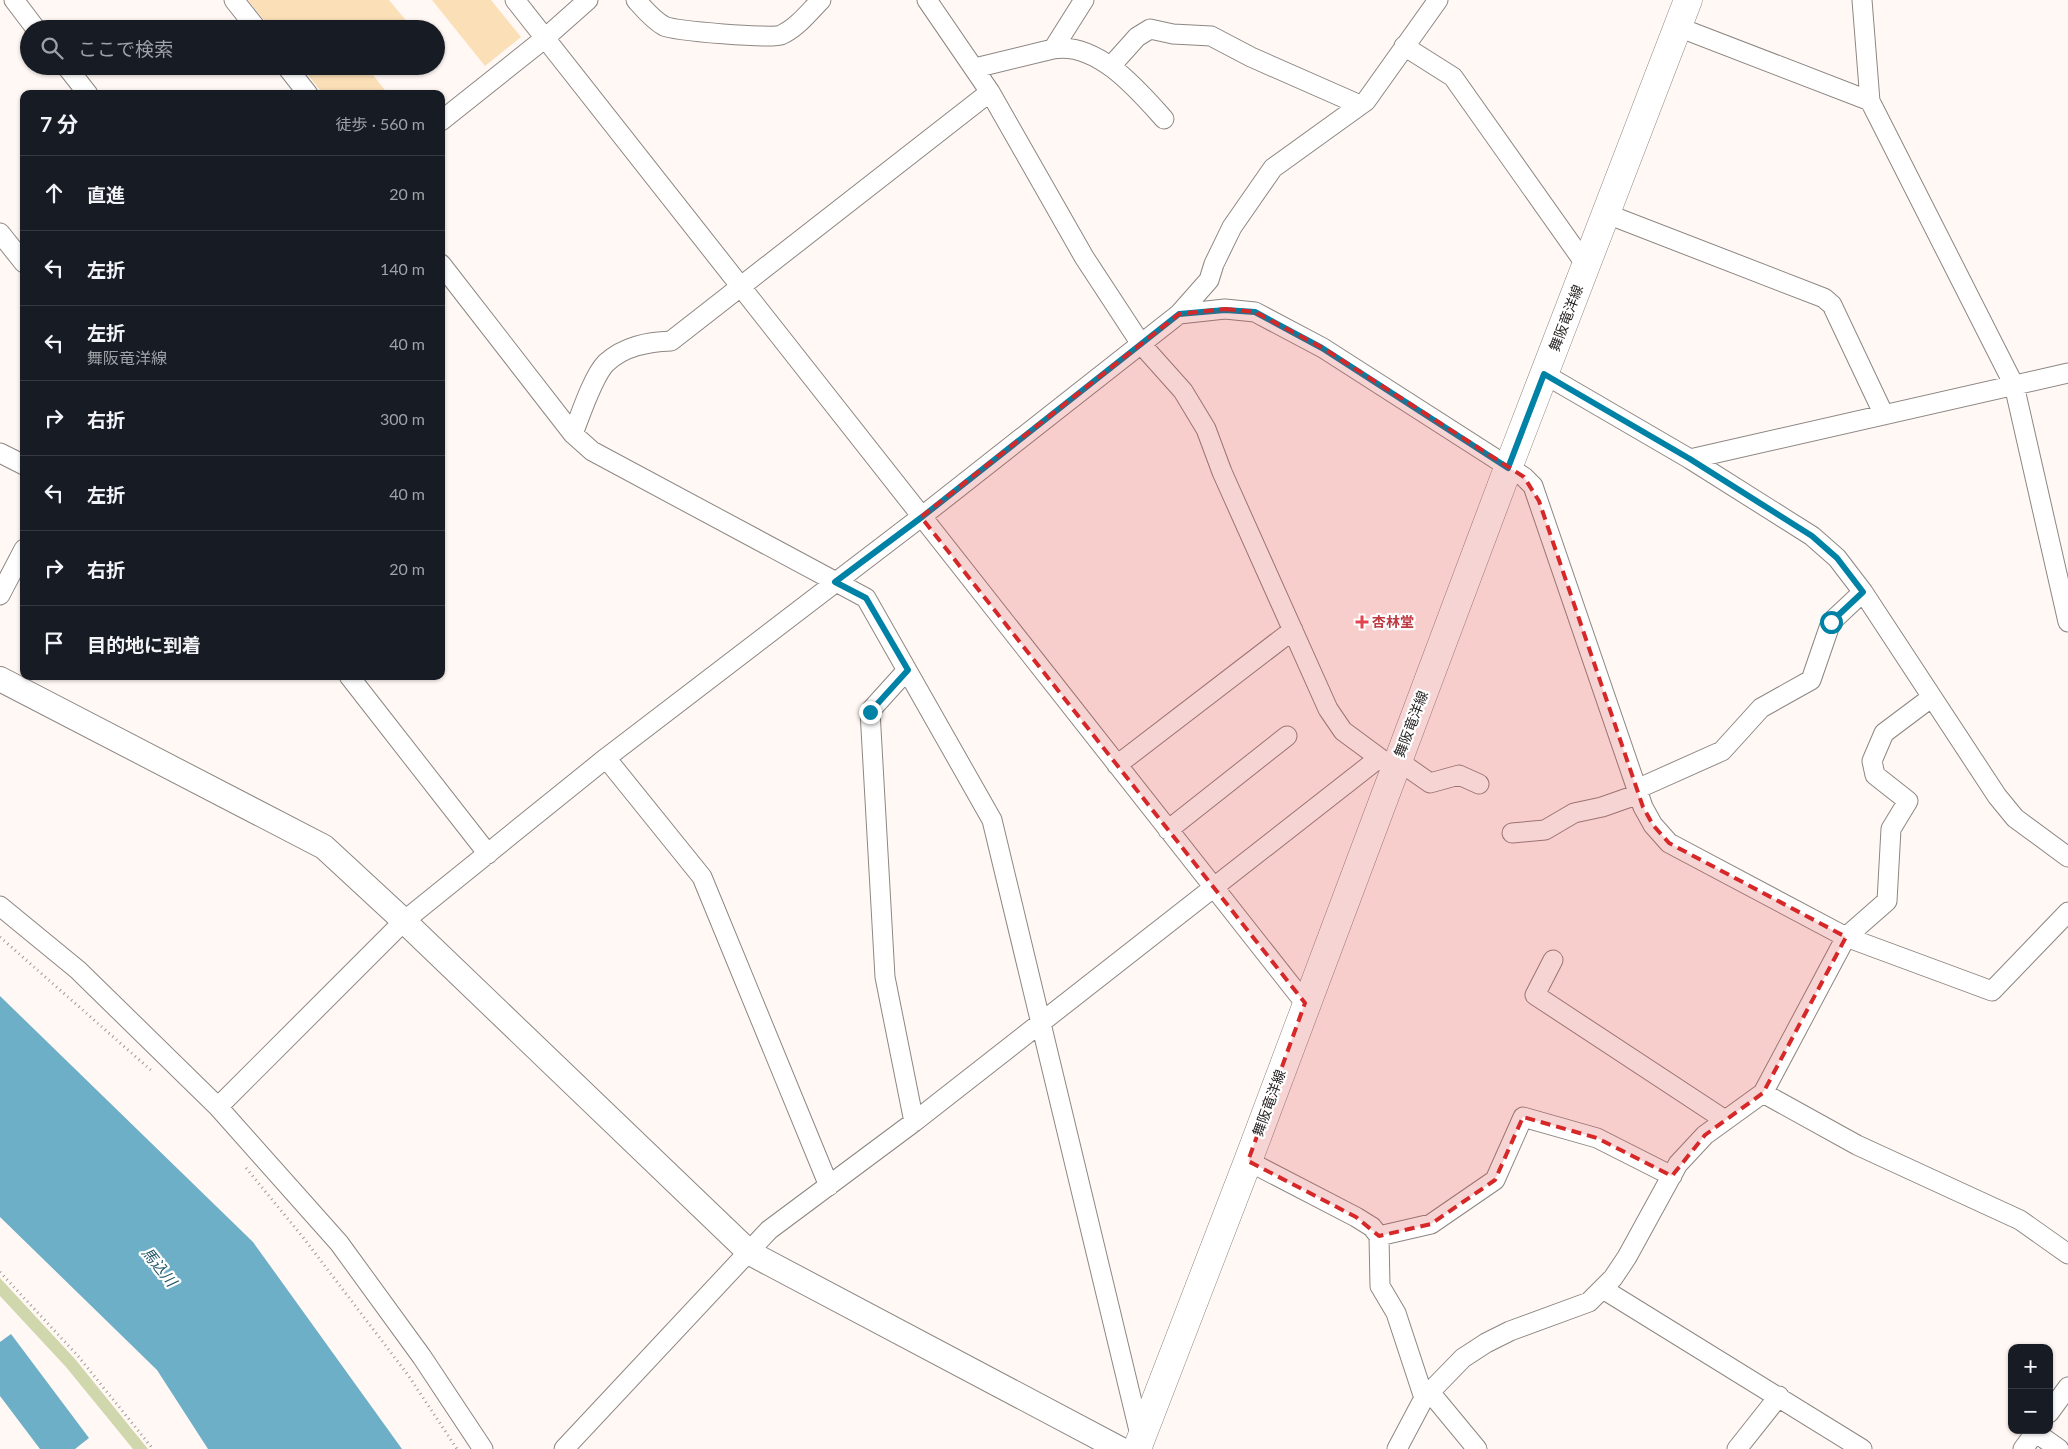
<!DOCTYPE html>
<html lang="ja">
<meta charset="utf-8">
<style>
body{margin:0;font-family:Lato,"Noto Sans JP",sans-serif;background:#20242c;color:#f1f3f6}
.controls{position:absolute;right:15px;bottom:15px;display:grid;overflow:hidden;border-radius:10px;box-shadow:0 1px 4px #0004}
.controls button{width:45px;height:45px;display:grid;place-items:center;padding:0;border:0;border-bottom:1px solid #363941;background:#171b24;color:#f1f3f6;font:25px sans-serif}
.stop{position:absolute;width:15px;height:15px;margin:-11px;border:4px solid #0081a6;border-radius:50%;background:#fff}
.stop.end{background:#0081a6;border-color:#fff;box-shadow:0 1px 5px #0008}
.list{margin:0;padding:0;list-style:none}
h2{display:flex;justify-content:space-between;align-items:center;height:65px;margin:0;padding:0 20px;font-size:21px}
h2 small{font-size:16px;font-weight:400;color:#9ea1a6}
.list li{display:grid;grid-template-columns:32px 1fr auto;gap:15px;align-items:center;box-sizing:border-box;height:75px;padding:0 20px;border-top:1px solid #363941}
.list b{display:block;font-size:19px;white-space:nowrap}
.list p{margin:0;font-size:16px;white-space:nowrap;color:#9ea1a6}
.list em{font-size:16px;font-style:normal;color:#9ea1a6}
.icon{flex:none;width:28px;height:28px;fill:none;stroke:currentColor;stroke-width:2;stroke-linecap:round;stroke-linejoin:round}
.map{position:relative;flex:none;width:2068px;height:1449px;overflow:hidden}
.search{position:absolute;background:#171b24;box-shadow:0 1px 4px #0004;left:20px;top:20px;width:425px;height:55px;display:flex;align-items:center;gap:12px;box-sizing:border-box;padding:0 18px;border-radius:28px;color:#9ea1a6;font-size:19px}
.panel{position:absolute;background:#171b24;box-shadow:0 1px 4px #0004;left:20px;top:90px;width:425px;height:590px;border-radius:10px}
.map>svg:first-child{display:block}
</style>
<div class="map">
<svg width="2068" height="1449" viewBox="0 0 2068 1449">
<rect width="100%" height="100%" fill="#fff8f4"/>
<path fill="#d0d7ad" d="M0 1278 75 1359 148 1449H133L66 1367 0 1296Z"/>
<path fill="#6eafc8" d="M0 996 253 1242 402 1449H208L157 1370 0 1217Z
M11 1334 89 1438 75 1449H40L0 1396V1342Z"/>
<path fill="#fbdfb7" d="M248 0H389L413 29H271Z
M432 0H491L521 37 485 66Z
M301 66H366L388 94H323Z"/>
<g fill="none" stroke-linecap="round" stroke-linejoin="round">
<g stroke="#8d8783" stroke-width="21">
<path id="minor" d="M14 0 36 29
M234 0 257 29
M515 0 1305 1003
M636 0C644 9 653 20 664 26 675 31 771 39 781 35 797 28 809 12 821 0
M927 0 990 92 1084 257 1141 344 1183 391 1206 429 1222 472 1328 709 1343 731 1389 765
M1862 0 1870 101
M1678 27 1870 101 2014 385 2068 622
M1404 46 1453 77 1586 265
M1053 49C1097 41 1138 90 1164 119
M66 66 88 94
M286 66 308 94
M1111 66 1137 37 1150 29 1173 34 1211 36 1251 57 1360 105
M975 68 1053 49 1084 0
M441 121 544 39 588 0
M1607 214 1824 298 1832 305 1884 415
M0 233 24 263
M441 264 573 434 592 451 866 598 992 820 1141 1439
M1179 314 1225 309 1255 312 1323 348 1524 477 1533 486 1643 807 1653 825 1669 843 1846 937 1992 991 2068 912
M1544 374 1690 459 1812 536 1837 558 1863 592 1997 796 2015 818 2068 857
M573 434C580 416 593 376 606 363 624 346 648 342 671 341L990 92
M0 453 24 465
M1690 459 2068 373
M0 595 24 549
M907 670 870 711 885 977 914 1122
M349 676 488 854
M606 758 702 877 829 1186
M1397 760 1430 783 1459 775 1479 784
M1117 765 1293 630
M1637 789 1722 751 1761 708 1811 680 1831 622 1863 592
M1168 830 1287 736
M1512 833 1545 830 1574 813 1602 807 1639 794
M0 906 78 970 218 1107 404 921 606 758 921 517 1179 314 1209 280 1214 264 1232 227 1273 168 1366 101 1438 0
M1553 960 1535 995 1725 1120
M1763 1093 1857 1145 2020 1220 2068 1254
M218 1107 339 1243 422 1357 483 1449
M1248 1161 1356 1217 1372 1227 1379 1236 1380 1286 1396 1313 1424 1398
M1379 1236 1431 1224 1495 1180 1523 1117 1597 1138 1672 1176
M1603 1289 1862 1449
M1429 1391 1477 1449
M2049 1413 2068 1387
M2035 1432 2059 1449
M564 1449 769 1230 914 1122 1379 758
M1397 1449 1424 1398 1463 1358 1486 1343 1510 1331 1589 1302 1613 1278 1627 1257 1678 1164 1705 1135 1763 1093 1846 937 1887 901 1891 829 1908 801 1875 775 1872 761 1884 733 1932 697
M1737 1449 1779 1396
M2023 1449 2037 1430"/>
</g>
<g stroke="#8d8783" stroke-width="26">
<path id="tertiary" d="M0 679 324 847 404 921 750 1253 1120 1449"/>
</g>
<g stroke="#8d8783" stroke-width="29">
<path id="secondary" d="M1137 1449 1248 1161 1508 468 1688 0"/>
</g>
<path stroke="#9f9a97" stroke-width="3" stroke-dasharray="1 4" stroke-linecap="butt" d="M0 937 153 1072
M246 1168 302 1236 408 1375 457 1449
M0 1272 78 1356 153 1449"/>
<use href="#minor" stroke="#fff" stroke-width="19"/>
<use href="#tertiary" stroke="#fff" stroke-width="24"/>
<use href="#secondary" stroke="#fff" stroke-width="28"/>
</g>
<g fill="none" stroke-linecap="round" stroke-linejoin="round">
<path stroke="#0081a6" stroke-width="6" d="M870 712 908 670 866 598 835 582 922 517 1179 314 1225 310 1255 312 1322 348 1508 468 1544 374 1690 459 1812 536 1837 558 1863 592 1831 622"/>
</g>
<path fill="#d62828" fill-opacity="0.2" stroke="#d62828" stroke-width="4" stroke-dasharray="10 6" stroke-linejoin="round" d="M1225 309 1255 312 1323 348 1524 477 1539 501 1643 807 1653 825 1669 843 1846 937 1763 1093 1705 1135 1672 1176 1597 1138 1523 1117 1495 1180 1431 1224 1379 1236 1356 1217 1248 1161 1305 1003 921 517 1179 314Z"/>
<path fill="#e0444e" stroke="#fff" stroke-width="2" d="M1359.5 614.5h5v5h5v5h-5v5h-5v-5h-5v-5h5z"/>
<g text-anchor="middle" stroke-width="4.5" stroke-linejoin="round" paint-order="stroke">
<g font-size="14" fill="#201d1c" stroke="#fff">
<text transform="translate(1566 318) rotate(-69)" y="5">舞阪竜洋線</text>
<text transform="translate(1411 724) rotate(-69)" y="5">舞阪竜洋線</text>
<text transform="translate(1269 1103) rotate(-70)" y="5">舞阪竜洋線</text>
</g>
<g font-size="14" font-weight="bold" fill="#be3a42" stroke="#fff" text-anchor="start">
<text x="1372" y="627">杏林堂</text>
</g>
<g font-size="15" font-style="italic" fill="#215769" stroke="#fff">
<text transform="translate(159 1267) rotate(51)" y="5">馬込川</text>
</g>
</g>
</svg>
<div class="controls">
<button>+</button>
<button>−</button>
</div>
<div class="stop" style="left:1831px;top:622px"></div>
<div class="stop end" style="left:870px;top:712px"></div>
<div class="search"><svg class="icon" aria-label="search" viewBox="0 0 24 24"><circle cx="10" cy="10" r="6"/><path d="M15 15l6 6"/></svg>ここで検索</div>
<section class="panel">
<h2>7 分<small>徒歩 · 560 m</small></h2>
<ul class="list">
<li><svg class="icon" aria-label="ahead" viewBox="0 0 24 24"><path d="M12 20V5M6 11l6-6 6 6"/></svg><div><b>直進</b></div><em>20 m</em></li>
<li><svg class="icon" aria-label="left" viewBox="0 0 24 24"><path d="M17 20v-9H6M10 6l-5 5 5 5"/></svg><div><b>左折</b></div><em>140 m</em></li>
<li><svg class="icon" aria-label="left" viewBox="0 0 24 24"><path d="M17 20v-9H6M10 6l-5 5 5 5"/></svg><div><b>左折</b><p>舞阪竜洋線</p></div><em>40 m</em></li>
<li><svg class="icon" aria-label="right" viewBox="0 0 24 24"><path d="M7 20v-9h11M14 6l5 5-5 5"/></svg><div><b>右折</b></div><em>300 m</em></li>
<li><svg class="icon" aria-label="left" viewBox="0 0 24 24"><path d="M17 20v-9H6M10 6l-5 5 5 5"/></svg><div><b>左折</b></div><em>40 m</em></li>
<li><svg class="icon" aria-label="right" viewBox="0 0 24 24"><path d="M7 20v-9h11M14 6l5 5-5 5"/></svg><div><b>右折</b></div><em>20 m</em></li>
<li><svg class="icon" aria-label="arrive" viewBox="0 0 24 24"><path d="M6 21V4h12l-3 4 3 4H6"/></svg><div><b>目的地に到着</b></div></li>
</ul>
</section>
</div>
